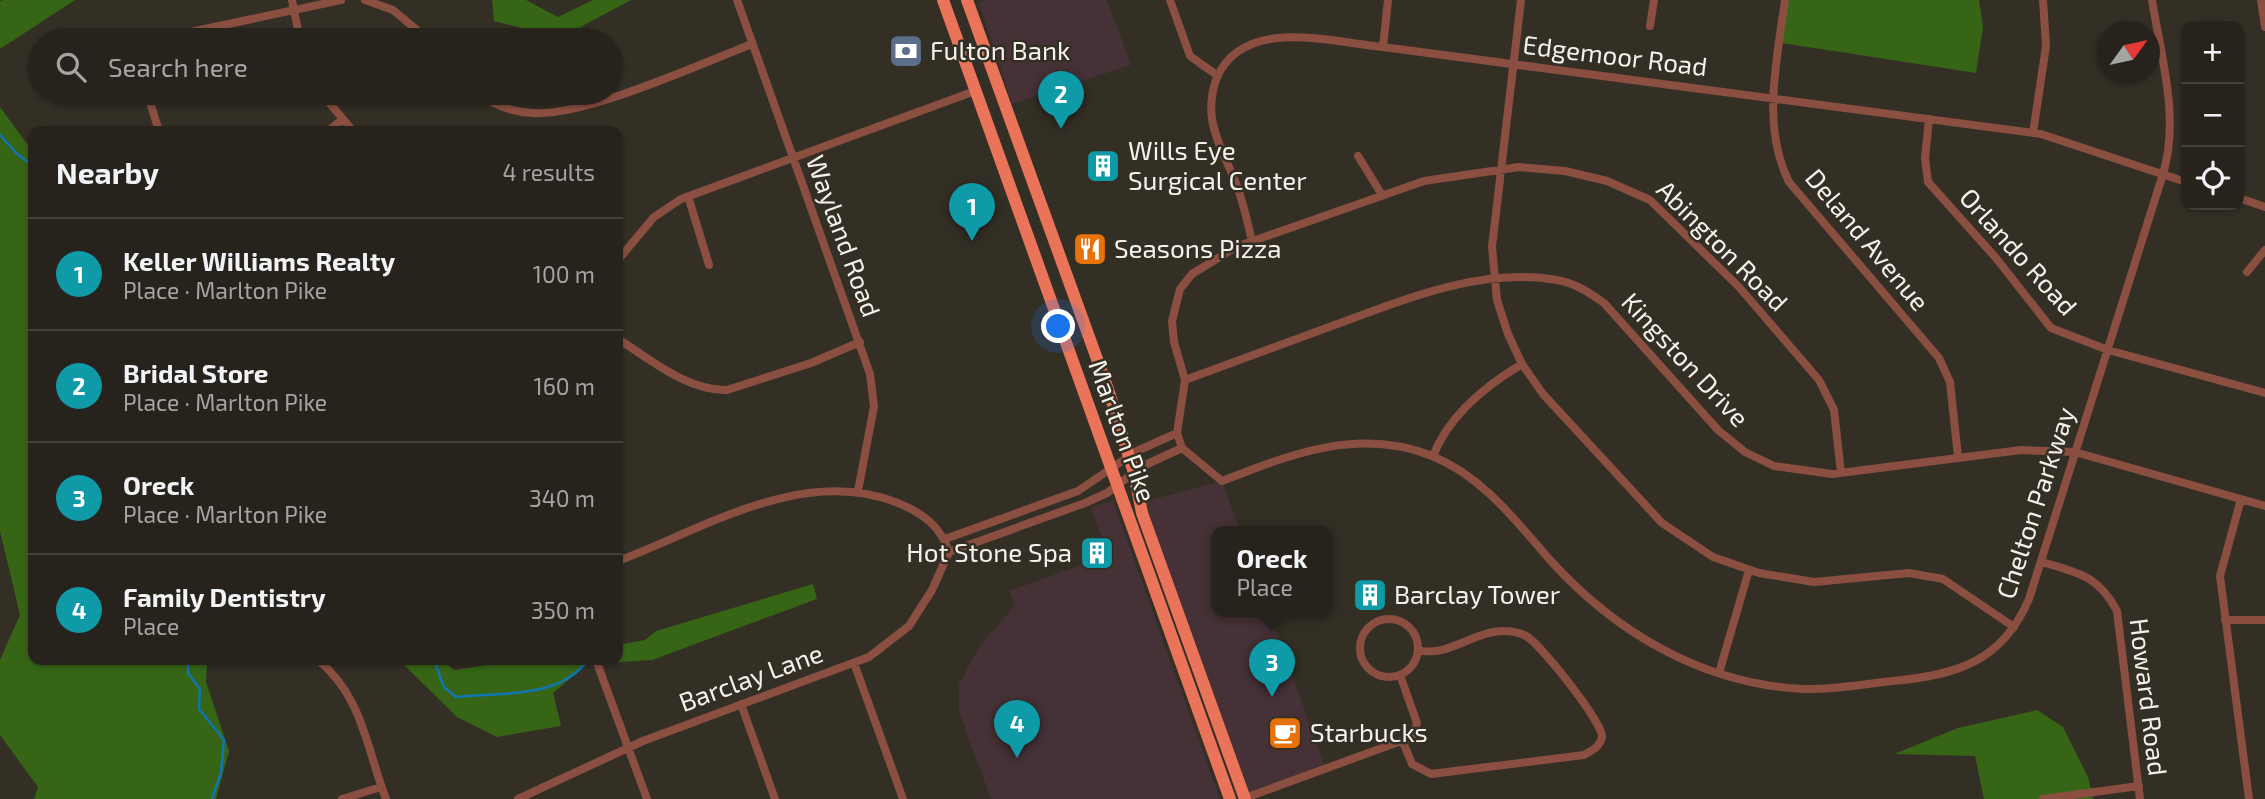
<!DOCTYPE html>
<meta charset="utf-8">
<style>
body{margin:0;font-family:"Exo 2",sans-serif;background:#2f2b25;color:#f1f3f6}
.controls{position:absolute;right:21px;top:21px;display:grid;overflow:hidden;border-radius:14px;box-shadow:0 2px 5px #0004}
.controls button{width:63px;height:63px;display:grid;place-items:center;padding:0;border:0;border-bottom:2px solid #43403b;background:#27231c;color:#f1f3f6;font:35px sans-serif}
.compass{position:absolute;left:2097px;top:21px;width:63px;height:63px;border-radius:50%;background:#27231c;box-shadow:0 2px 5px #0004;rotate:57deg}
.you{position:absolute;left:1059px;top:327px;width:24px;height:24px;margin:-18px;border:5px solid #fff;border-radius:50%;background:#1a73e8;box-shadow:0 0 0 10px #1a73e833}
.badge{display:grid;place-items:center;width:46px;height:46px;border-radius:50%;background:#2563eb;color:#fff;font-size:23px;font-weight:700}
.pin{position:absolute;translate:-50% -58px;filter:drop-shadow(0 2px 4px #0008)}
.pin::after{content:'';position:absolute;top:37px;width:24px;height:21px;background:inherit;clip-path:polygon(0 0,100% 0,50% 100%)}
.popup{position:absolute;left:1211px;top:526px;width:122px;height:91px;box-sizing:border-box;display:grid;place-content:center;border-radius:14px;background:#27231c;filter:drop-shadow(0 2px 5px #0005);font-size:23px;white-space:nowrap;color:#a4a4a3}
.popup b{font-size:26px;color:#f1f3f6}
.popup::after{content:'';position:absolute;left:50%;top:100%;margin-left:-14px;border:14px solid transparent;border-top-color:#27231c}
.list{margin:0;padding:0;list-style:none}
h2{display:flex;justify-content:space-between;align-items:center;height:91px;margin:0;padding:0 28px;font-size:30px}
h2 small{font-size:23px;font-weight:400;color:#a4a4a3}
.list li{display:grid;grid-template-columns:46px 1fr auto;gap:21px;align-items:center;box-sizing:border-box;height:112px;padding:0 28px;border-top:2px solid #43403b}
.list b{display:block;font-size:26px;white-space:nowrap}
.list p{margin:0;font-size:23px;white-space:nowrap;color:#a4a4a3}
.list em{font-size:23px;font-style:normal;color:#a4a4a3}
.icon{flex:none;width:38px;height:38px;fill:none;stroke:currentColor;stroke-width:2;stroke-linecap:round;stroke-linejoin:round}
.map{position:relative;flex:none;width:2265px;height:799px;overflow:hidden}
.search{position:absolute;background:#27231c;box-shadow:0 2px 5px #0004;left:28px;top:28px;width:595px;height:77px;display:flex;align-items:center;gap:18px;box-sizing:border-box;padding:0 24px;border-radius:38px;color:#a4a4a3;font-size:26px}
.panel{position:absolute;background:#27231c;box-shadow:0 2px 5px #0004;left:28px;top:126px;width:595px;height:539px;border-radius:14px}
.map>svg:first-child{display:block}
</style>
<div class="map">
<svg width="2265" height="799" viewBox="0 0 2265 799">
<rect width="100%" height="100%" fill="#342f25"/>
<path fill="#453136" d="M989 0H1107L1131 65 1012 104 982 13 979 2Z
M1222 481 1240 531H1216V611H1269L1326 769 1245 798 1140 503Z
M1113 501 1220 799H991L959 712V684L979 647 1015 605 1009 591 1108 555 1091 507Z"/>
<path fill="#366516" d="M3 0H75L0 49V1Z
M492 0H526L558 17 593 0H631L560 38 494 21Z
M1788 0H1979L1983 27 1976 73 1782 43Z
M0 107 33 152V660H207L206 682 229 751 216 799H34L38 787 0 735V660L20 615 0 531Z
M813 584 817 599 652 660 587 664 553 693 561 726 497 737 457 717 399 660H442L454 670 521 660H618V645L645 640 656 631Z
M2037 710 2063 727 2088 777 2093 799H1984L1975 756 1894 754 1958 728Z"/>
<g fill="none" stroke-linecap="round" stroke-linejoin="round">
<path stroke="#1076b1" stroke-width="2.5" d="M0 135 17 154 33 166
M188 660V673L200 689 199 709 224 740 221 773 212 799
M434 660 444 687 456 697C500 692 558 700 588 660"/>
<path stroke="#8a4f41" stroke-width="8" d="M292 0 300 40
M365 0 393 10 429 40
M737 0 870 374 874 406 858 491
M1170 0 1190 56 1218 76
M1521 0 1492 247 1497 300 1508 334 1522 364 1543 394 1662 523 1713 557 1759 573 1814 582 1909 573 1943 579 2014 627
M1785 0C1777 60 1761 126 1789 182L1939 358 1950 382 1958 457
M2261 0 2265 27
M1650 26 1654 0
M153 40 341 0
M1383 47 1388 0
M147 93 159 131
M321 93 353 131
M478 93C493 105 513 112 533 113 584 117 700 64 752 44
M1929 119 1925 158 1928 182 1996 258 2051 328 2108 350 2265 393
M328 131 342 120
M2033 133 2046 46 2043 0
M1358 156 1382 195
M688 196 709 265
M2239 198 2265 207
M1252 241C1248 224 1244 206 1238 189 1230 166 1216 144 1212 119 1210 106 1212 89 1217 77 1245 16 1331 42 1383 47L2041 134 2186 182
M618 260 654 217 681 199 975 91
M2247 272 2265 250
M618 339C650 359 687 391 727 390L811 363 860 342
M1185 380C1237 361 1288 342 1340 323 1408 298 1483 267 1557 280 1575 283 1590 293 1604 303L1718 430 1745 452 1774 466 1832 474 2021 450 2075 452 2265 506
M1433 456C1449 415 1485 386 1522 364
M1841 473 1834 410 1819 380 1739 287 1650 200 1607 181 1565 171 1519 167 1424 181 1236 247 1192 274 1180 289 1172 321 1174 342 1185 380 1177 433 1182 448 1222 481C1291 454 1359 427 1432 456 1482 476 1516 521 1550 560 1616 633 1703 684 1803 689 1833 690 1863 684 1893 681 1956 675 2002 662 2029 599L2163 174C2180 118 2161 57 2152 0
M2241 499 2220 576 2249 799
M945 539 1078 491 1137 451 1177 433
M949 552 1085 503 1107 493 1143 466 1182 448
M2042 562C2078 573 2098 575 2117 611L2140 799
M1360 648a29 29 0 1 1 58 0a29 29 0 1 1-58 0Z
M2225 620H2265
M318 660C363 697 366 747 386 799
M596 660 647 799
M854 663 903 799
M1719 673 1749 570
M741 704 775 799
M1403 742 1412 764 1431 774 1584 755C1592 750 1600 747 1602 737 1604 724 1539 642 1526 636 1521 633 1511 631 1505 631 1475 630 1448 658 1418 650
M1245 798 1412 737 1417 723 1400 675
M342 799 381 787
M518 799 643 741 869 657 909 626 932 590 949 552C941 527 923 513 898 503 803 465 706 528 618 561
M2043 799 2139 786"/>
<path stroke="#ea7459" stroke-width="12" d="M943 0 1230 799
M967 0 1109 392 1134 473 1142 513 1245 799"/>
</g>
<defs>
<g id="bank-square" transform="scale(1.75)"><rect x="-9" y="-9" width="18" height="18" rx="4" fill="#5c6f8a" stroke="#342f25"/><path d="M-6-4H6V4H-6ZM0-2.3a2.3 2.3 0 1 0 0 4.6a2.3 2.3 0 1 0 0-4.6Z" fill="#fff"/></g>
<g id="building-square" transform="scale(1.75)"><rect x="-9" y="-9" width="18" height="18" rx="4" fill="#0f9aa8" stroke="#342f25"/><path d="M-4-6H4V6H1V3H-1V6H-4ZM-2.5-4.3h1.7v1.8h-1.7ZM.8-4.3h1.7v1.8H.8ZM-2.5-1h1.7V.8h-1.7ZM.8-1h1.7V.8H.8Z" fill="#fff"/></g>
<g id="restaurant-square" transform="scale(1.75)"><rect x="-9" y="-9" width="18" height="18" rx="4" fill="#e8710a" stroke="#342f25"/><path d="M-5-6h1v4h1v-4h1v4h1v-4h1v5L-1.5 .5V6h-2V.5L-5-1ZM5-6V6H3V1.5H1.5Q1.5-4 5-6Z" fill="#fff"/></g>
<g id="cafe-square" transform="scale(1.75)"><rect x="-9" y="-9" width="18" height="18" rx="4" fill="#e8710a" stroke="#342f25"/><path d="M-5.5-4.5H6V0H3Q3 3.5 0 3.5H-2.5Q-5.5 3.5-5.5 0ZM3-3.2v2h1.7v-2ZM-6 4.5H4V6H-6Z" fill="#fff"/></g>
</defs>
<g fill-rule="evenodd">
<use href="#bank-square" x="906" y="51"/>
<use href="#building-square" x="1103" y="166"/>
<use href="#restaurant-square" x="1090" y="249"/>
<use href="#building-square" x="1097" y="553"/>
<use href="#building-square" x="1370" y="595"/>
<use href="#cafe-square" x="1285" y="733"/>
</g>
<g text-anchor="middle" stroke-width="5" stroke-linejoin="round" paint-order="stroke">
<g font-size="26" fill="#f4f1eb" stroke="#342f25" text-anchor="start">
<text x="930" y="60">Fulton Bank</text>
<text x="1128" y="160">Wills Eye<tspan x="1128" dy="30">Surgical Center</tspan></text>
<text x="1114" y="258">Seasons Pizza</text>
<text x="1072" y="562" text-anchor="end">Hot Stone Spa</text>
<text x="1394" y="604">Barclay Tower</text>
<text x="1310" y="742">Starbucks</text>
</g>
<g font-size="26" fill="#f4f1eb" stroke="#342f25">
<text transform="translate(1615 56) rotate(7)" y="9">Edgemoor Road</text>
<text transform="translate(843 236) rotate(70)" y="9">Wayland Road</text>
<text transform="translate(1867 240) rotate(50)" y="9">Deland Avenue</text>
<text transform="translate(1722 246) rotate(45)" y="9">Abington Road</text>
<text transform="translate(2018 252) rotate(48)" y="9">Orlando Road</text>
<text transform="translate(1685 360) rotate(47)" y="9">Kingston Drive</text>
<text transform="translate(1122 431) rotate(70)" y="9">Marlton Pike</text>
<text transform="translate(2036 503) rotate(-72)" y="9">Chelton Parkway</text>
<text transform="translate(751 678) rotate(-20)" y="9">Barclay Lane</text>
<text transform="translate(2148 697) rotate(83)" y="9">Howard Road</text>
</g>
</g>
</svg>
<div class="controls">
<button>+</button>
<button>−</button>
<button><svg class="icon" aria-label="locate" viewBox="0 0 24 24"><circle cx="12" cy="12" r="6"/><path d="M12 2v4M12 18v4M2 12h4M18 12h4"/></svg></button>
</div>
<svg class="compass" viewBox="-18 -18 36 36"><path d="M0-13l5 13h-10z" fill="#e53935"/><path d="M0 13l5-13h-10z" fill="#a4a4a3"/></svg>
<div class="you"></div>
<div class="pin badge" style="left:972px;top:241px;background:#0f9aa8">1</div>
<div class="pin badge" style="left:1061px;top:129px;background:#0f9aa8">2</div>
<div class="pin badge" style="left:1272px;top:697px;background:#0f9aa8">3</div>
<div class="popup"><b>Oreck</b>Place</div>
<div class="pin badge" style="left:1017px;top:758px;background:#0f9aa8">4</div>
<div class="search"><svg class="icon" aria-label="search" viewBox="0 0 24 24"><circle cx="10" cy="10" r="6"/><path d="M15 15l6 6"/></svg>Search here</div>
<section class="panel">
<h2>Nearby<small>4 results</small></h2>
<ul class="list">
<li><span class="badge" style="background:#0f9aa8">1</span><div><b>Keller Williams Realty</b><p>Place · Marlton Pike</p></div><em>100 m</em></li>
<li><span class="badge" style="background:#0f9aa8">2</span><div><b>Bridal Store</b><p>Place · Marlton Pike</p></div><em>160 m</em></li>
<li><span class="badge" style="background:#0f9aa8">3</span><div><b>Oreck</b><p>Place · Marlton Pike</p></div><em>340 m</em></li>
<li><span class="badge" style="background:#0f9aa8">4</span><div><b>Family Dentistry</b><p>Place</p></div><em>350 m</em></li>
</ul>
</section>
</div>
